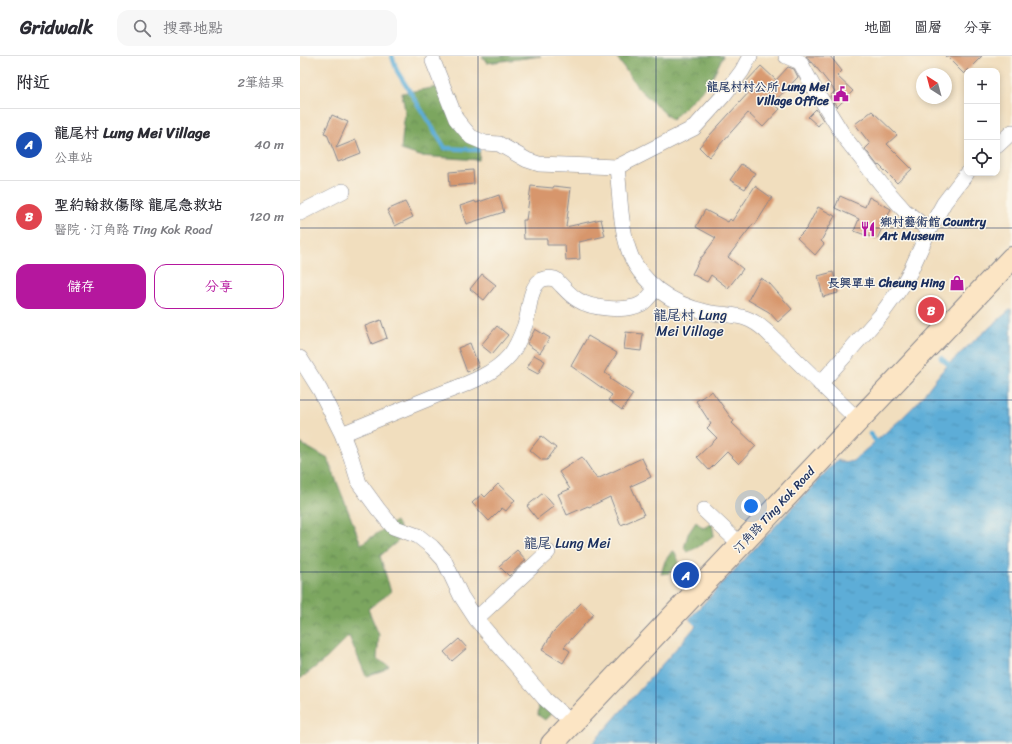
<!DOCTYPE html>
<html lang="zh-TW">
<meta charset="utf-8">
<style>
body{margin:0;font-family:Sriracha,"LXGW WenKai TC",sans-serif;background:#f7f7f7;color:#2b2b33}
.controls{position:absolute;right:12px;top:12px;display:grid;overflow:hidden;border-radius:8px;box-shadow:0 2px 6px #0003}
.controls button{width:36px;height:36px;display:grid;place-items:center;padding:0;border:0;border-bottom:1px solid #e1e1e2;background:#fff;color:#2b2b33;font:20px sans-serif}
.compass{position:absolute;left:616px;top:12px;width:36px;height:36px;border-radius:50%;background:#fff;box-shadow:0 2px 6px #0003;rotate:324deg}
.you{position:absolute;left:451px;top:450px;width:14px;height:14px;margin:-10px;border:3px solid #fff;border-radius:50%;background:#1a73e8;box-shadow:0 0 0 6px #1a73e833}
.badge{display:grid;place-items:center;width:26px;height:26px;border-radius:50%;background:#b5179e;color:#fff;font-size:13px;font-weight:700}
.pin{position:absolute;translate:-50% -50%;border:2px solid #fff;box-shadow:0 1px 4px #0006}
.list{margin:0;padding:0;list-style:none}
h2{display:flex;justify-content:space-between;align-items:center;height:52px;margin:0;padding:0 16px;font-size:17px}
h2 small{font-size:13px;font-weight:400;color:#7c7c81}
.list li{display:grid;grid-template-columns:26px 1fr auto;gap:12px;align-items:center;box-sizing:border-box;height:72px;padding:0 16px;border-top:1px solid #e1e1e2}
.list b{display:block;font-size:15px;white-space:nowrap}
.list p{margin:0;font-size:13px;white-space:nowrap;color:#7c7c81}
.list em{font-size:13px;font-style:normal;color:#7c7c81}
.actions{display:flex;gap:8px;padding:12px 16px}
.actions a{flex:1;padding:9px 0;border:1px solid #b5179e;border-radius:12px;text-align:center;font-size:14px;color:#b5179e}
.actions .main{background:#b5179e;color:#fff}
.icon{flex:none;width:22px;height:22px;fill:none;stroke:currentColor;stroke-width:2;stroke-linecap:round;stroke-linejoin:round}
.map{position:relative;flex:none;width:712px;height:688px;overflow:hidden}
header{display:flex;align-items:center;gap:24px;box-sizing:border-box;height:56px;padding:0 20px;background:#fff;border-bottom:1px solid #e1e1e2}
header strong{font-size:19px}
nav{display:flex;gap:22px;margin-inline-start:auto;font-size:14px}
.search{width:280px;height:36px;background:#f7f7f7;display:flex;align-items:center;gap:10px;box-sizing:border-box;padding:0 14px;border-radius:12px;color:#7c7c81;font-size:15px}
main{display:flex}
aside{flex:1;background:#fff}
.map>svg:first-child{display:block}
</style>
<header>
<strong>Gridwalk</strong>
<div class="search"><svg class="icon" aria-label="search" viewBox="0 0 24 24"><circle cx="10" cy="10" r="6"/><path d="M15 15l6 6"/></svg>搜尋地點</div>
<nav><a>地圖</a><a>圖層</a><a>分享</a></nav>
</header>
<main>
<aside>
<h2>附近<small>2筆結果</small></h2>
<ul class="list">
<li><span class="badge" style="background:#1a4fb4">A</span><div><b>龍尾村 Lung Mei Village</b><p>公車站</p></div><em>40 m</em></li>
<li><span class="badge" style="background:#e0444e">B</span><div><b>聖約翰救傷隊 龍尾急救站</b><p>醫院 · 汀角路 Ting Kok Road</p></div><em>120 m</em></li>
</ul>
<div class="actions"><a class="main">儲存</a><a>分享</a></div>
</aside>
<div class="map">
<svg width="712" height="688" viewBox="0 0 712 688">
<defs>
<pattern id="forest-crowns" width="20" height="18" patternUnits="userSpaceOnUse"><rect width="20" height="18" fill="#7ba65f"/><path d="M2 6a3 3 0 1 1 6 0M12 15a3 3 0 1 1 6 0" fill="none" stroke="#648852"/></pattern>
<pattern id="water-ripples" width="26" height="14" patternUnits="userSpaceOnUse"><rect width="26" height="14" fill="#5dadd7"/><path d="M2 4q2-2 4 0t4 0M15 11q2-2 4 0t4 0" fill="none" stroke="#4c8db2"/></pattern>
</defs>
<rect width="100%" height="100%" fill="#fbf7ec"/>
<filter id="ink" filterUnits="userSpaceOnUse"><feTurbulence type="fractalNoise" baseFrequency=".025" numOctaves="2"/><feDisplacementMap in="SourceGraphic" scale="8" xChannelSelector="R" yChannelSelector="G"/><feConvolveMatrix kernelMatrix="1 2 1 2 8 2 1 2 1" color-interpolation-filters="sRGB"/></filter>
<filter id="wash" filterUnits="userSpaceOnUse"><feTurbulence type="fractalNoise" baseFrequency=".012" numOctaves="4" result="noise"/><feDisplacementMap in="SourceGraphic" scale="16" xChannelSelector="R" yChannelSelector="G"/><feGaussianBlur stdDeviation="0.9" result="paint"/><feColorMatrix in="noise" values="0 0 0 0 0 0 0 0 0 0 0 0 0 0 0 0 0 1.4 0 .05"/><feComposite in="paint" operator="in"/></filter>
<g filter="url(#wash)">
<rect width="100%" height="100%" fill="#f1debe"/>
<path fill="#f7d0c9" d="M635 242 642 248 627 266 620 260Z"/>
<path fill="url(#forest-crowns)" stroke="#4b6a5e" d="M182 0H241L187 7Z
M316 0H423L410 26 372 64 338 32Z
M138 31 159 42 150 55 180 85 179 104 120 100 101 94 105 55 102 37Z
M0 387 28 403 61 488 96 465 104 480 80 500 91 536 68 553 79 579 77 603 89 610 84 614 66 620 49 580 27 602 0 623Z
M396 466 403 472 412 468 414 479 398 491 387 496 384 492 388 478Z
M372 495 375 496 379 506 369 517 361 518 365 505Z
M239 649H259L245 664 238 659Z"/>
<path fill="url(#water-ripples)" stroke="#3c6e9a" d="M711 253 712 688H292L396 570 389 563 537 404 545 407 553 405 600 364 617 347 642 315 668 290Z"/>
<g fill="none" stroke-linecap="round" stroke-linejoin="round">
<path stroke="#5dadd7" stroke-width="4.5" d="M92 0 97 15 145 92 178 94
M641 302 649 309
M570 378 576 385"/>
</g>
<g id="blocks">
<path fill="#d7966c" d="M506 0H530L542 15 537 20 553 35 537 51 530 40 535 35 512 6 511 7Z
M646 0H682L664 18Z
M461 10 476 24 488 11 494 13 498 21 473 47 480 53 463 71 448 57 409 101 399 91 451 34 444 28Z
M516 53 523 64 518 70 508 61Z
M572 55 597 79 587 88 612 113 597 127 579 109 578 110 565 93 570 88 555 68Z
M32 59 48 66 36 92 56 84 61 97 38 106 27 78 24 77Z
M441 108 455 117 445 133 430 124Z
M173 114 174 128 150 130 149 116Z
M231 130 253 132 254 130 271 132 266 171 301 163 305 180 279 186 280 203 266 204 265 189H247V183H224L223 164H226Z
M455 130 472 142 455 169 453 168 428 201 443 213 428 232 411 219 407 226 392 218 401 201H402L416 182 396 171 405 154 428 166 430 163 432 165Z
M199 139 204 156 166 168 160 150 175 145 176 147Z
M540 140 565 151 569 141 591 153 577 183 554 175 559 163 535 152Z
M105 146 113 161 95 170 87 154Z
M518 151 535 160 521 185 524 188 515 199 497 182 507 172Z
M533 216 538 237 523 241 518 220Z
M182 218 196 229 184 244 170 233Z
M460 222 470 228 492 253 478 266 469 256 448 244Z
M81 264 87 282 72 288 65 270Z
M197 270 208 279 192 298 181 289Z
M235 273 250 282 240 297 227 288Z
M326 276 343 278 341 295 324 293Z
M288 280 317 297 305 317 311 321 310 323 333 338 322 354 308 344 312 339 271 310Z
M170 287 179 311 167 316 158 292Z
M234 299 245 305 238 318 227 312Z
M412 335 429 359 434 365 432 367 456 390 439 408 427 396 409 414 397 401 417 382 407 372 411 368 396 345Z
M241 380 256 392 247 404H242L230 394Z
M282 401 297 423 342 402 351 421 331 430 344 459 321 469 310 441 289 451 288 450 267 459 258 438 270 433 259 416Z
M198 428 215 444 206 455 202 452 189 465 172 447 182 438 185 441Z
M243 437 254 450 237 463 227 450Z
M217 494 226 504 209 520 199 510Z
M281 547 294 558 264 591 270 595 263 607 242 594 253 576Z
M159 583 167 592 152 605 144 596Z"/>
</g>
</g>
<g filter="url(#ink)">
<use href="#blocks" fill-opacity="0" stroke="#86868e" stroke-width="1"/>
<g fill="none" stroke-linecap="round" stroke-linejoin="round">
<g stroke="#86868e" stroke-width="16">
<path id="street" d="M486 0 500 6 514 32 545 82 582 129 604 154 629 174
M133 5 156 63 171 81 185 87 199 88 227 104 239 108 317 111 394 72 424 39 442 15 450 0
M697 90 712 76
M317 111C320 138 320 167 328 192 338 226 373 249 407 256 432 261 445 256 466 275L558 364
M0 157 43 135
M0 302 20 334 42 378 51 401 59 427 78 453 93 471 118 480 132 491 144 504 161 540 176 563 245 643 272 667
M520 328 581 259 602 230 610 216 629 174 644 147 667 117
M42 378C72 366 101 354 130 342 157 331 191 322 210 299 215 293 222 277 225 269 230 256 228 233 241 224 245 222 251 222 255 223 263 230 269 239 278 244 292 253 326 256 341 248 347 245 352 237 356 232
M404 454 441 489
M176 563 248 496"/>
</g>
<g stroke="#86868e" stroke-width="24">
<path id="secondary" d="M252 688 712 202"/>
</g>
<use href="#street" stroke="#fff" stroke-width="15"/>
<use href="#secondary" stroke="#fce5c4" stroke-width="22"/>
</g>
</g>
<path fill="none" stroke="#1b2f5e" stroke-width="1" stroke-opacity="0.55" d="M178 0V688M356 0V688M534 0V688M0 172H712M0 344H712M0 516H712"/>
<defs>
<g id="civic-bare" transform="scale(1.2)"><path d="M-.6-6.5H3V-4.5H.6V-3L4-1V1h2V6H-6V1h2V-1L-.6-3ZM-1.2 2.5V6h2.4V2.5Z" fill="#b5179e" stroke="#fbf7ec" stroke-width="2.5" paint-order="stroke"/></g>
<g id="restaurant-bare" transform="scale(1.2)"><path d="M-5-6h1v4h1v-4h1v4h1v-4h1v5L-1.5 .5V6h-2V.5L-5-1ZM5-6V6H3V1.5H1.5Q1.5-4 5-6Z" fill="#b5179e" stroke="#fbf7ec" stroke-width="2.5" paint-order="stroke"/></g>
<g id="shop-bare" transform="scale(1.2)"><path d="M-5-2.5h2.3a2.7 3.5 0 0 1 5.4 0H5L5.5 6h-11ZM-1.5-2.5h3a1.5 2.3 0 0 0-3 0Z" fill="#b5179e" stroke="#fbf7ec" stroke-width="2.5" paint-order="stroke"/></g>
</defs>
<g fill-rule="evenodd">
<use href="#civic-bare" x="541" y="38"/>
<use href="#restaurant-bare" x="568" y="173"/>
<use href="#shop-bare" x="657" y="227"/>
</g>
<g text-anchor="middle" stroke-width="3" stroke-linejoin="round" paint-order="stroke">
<g font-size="12" font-weight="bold" fill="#1b2f5e" stroke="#fbf7ec" text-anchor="end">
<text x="529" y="35">龍尾村村公所 Lung Mei<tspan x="529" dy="14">Village Office</tspan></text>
<text x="580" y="170" text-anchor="start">鄉村藝術館 Country<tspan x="580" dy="14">Art Museum</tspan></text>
<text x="645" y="231">長興單車 Cheung Hing</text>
</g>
<g font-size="12" fill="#1b2f5e" stroke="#fbf7ec">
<text transform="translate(474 454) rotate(-47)" y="4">汀角路 Ting Kok Road</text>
</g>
<g font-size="14" fill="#1b2f5e" stroke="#fbf7ec">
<text x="390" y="264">龍尾村 Lung<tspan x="390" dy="16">Mei Village</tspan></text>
<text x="267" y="492">龍尾 Lung Mei</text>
</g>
</g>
</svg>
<div class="controls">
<button>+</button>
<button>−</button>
<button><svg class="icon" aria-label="locate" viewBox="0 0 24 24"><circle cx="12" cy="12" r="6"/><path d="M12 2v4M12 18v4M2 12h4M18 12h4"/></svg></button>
</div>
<svg class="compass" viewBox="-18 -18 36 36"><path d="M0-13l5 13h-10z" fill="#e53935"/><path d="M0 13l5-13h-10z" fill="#7c7c81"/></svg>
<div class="you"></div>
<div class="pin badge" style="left:386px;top:519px;background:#1a4fb4">A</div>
<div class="pin badge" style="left:631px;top:254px;background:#e0444e">B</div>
</div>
</main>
